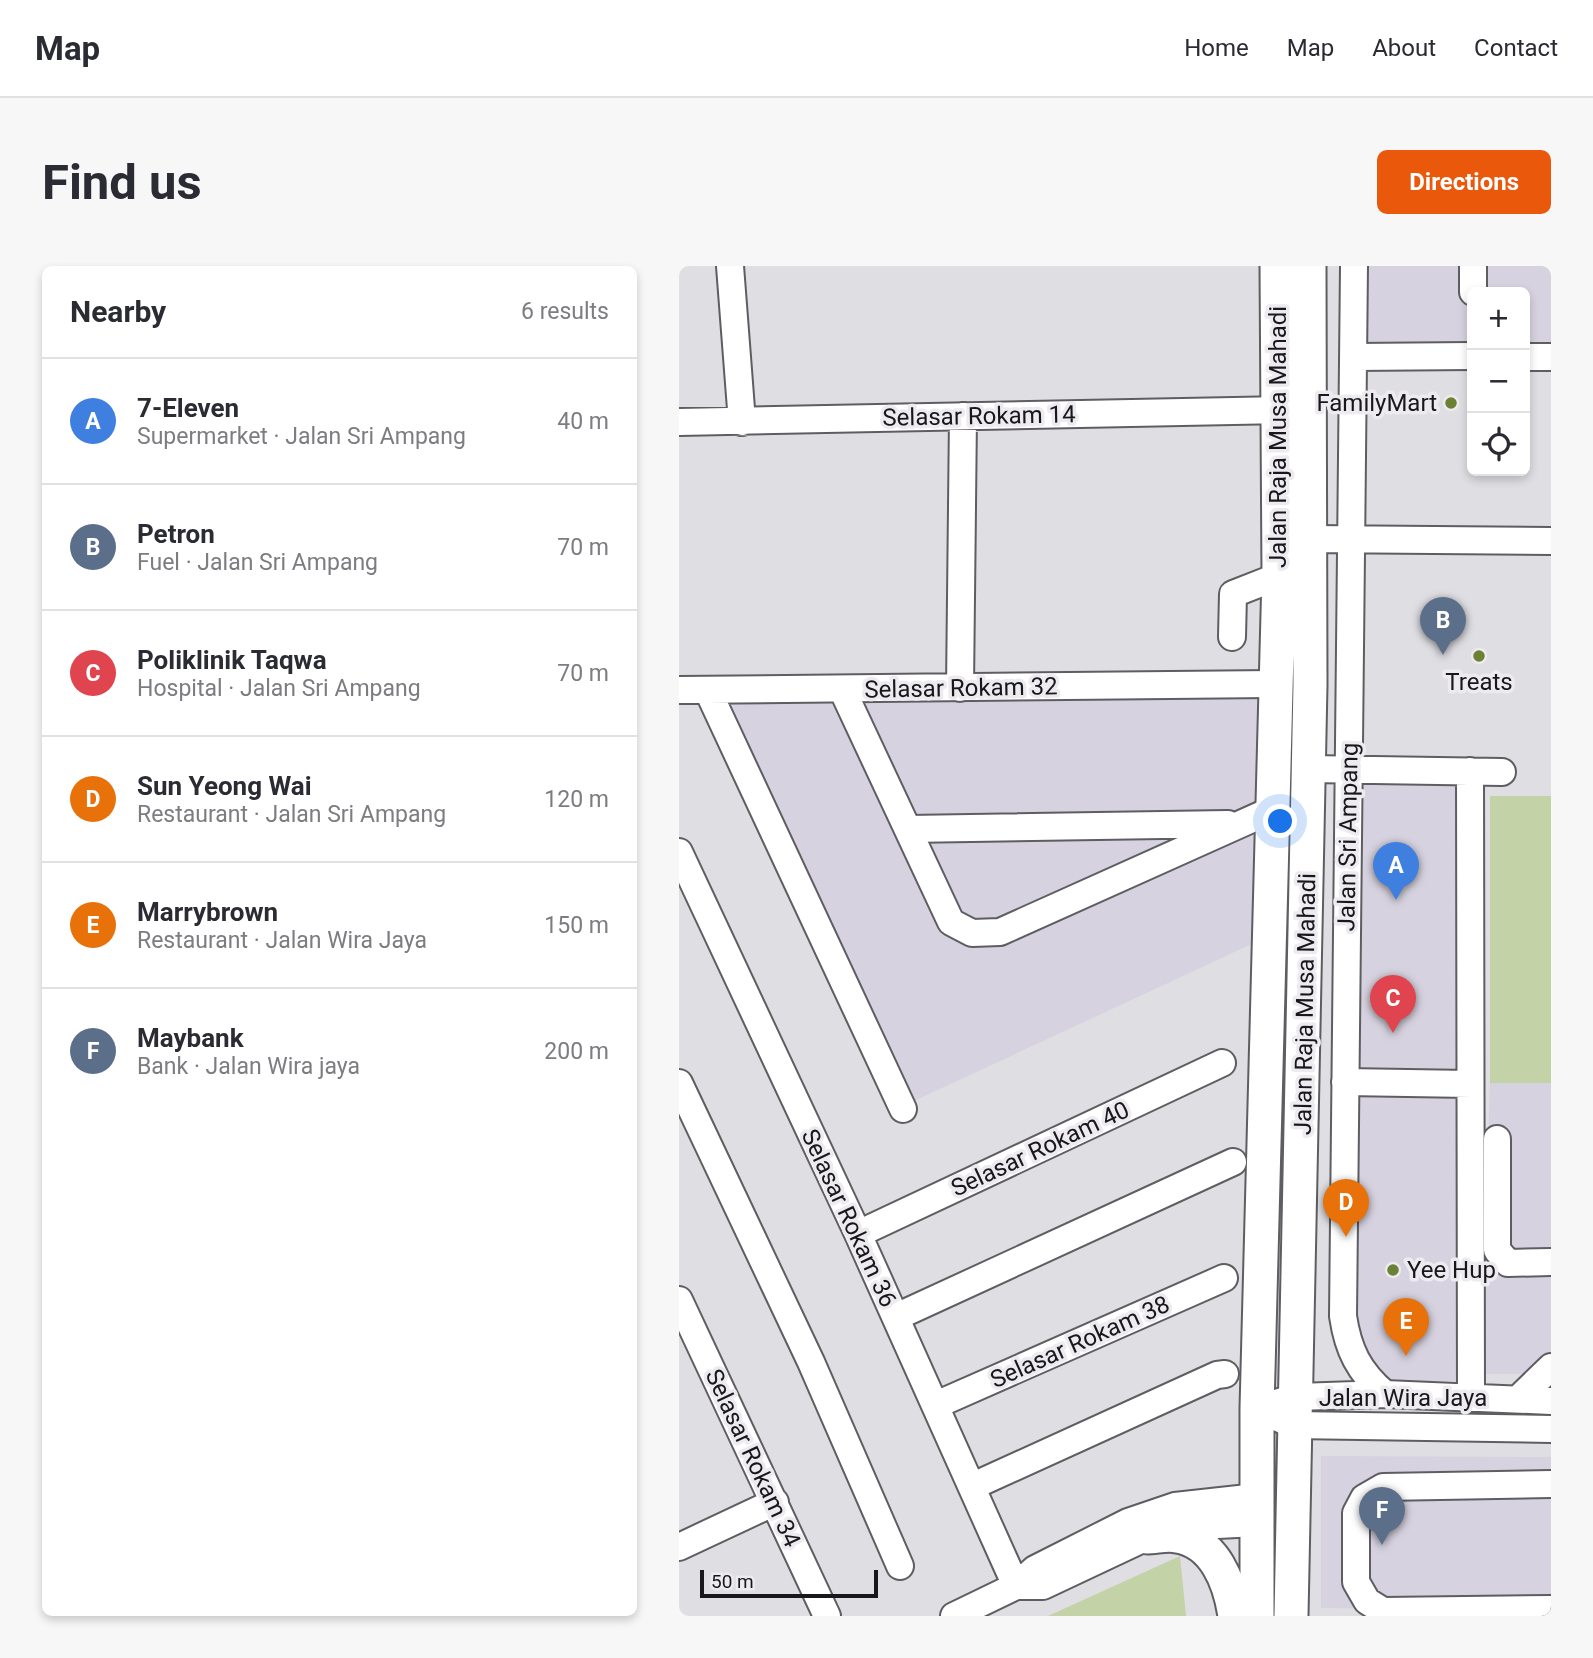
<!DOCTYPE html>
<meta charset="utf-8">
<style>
body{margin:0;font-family:Roboto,sans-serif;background:#f7f7f7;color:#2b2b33}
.controls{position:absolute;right:21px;top:21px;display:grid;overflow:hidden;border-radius:10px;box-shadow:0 4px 10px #0003}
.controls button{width:63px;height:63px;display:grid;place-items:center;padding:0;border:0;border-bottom:2px solid #e1e1e2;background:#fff;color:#2b2b33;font:35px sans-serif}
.scale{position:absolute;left:21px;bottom:18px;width:178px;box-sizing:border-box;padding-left:7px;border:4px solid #181719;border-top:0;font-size:19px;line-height:24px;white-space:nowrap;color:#181719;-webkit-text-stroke:5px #edebf0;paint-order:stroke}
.you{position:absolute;left:602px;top:556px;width:24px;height:24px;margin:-18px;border:5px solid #fff;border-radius:50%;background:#1a73e8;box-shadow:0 0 0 10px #1a73e833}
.badge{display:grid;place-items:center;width:46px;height:46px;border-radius:50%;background:#ea580c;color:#fff;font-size:23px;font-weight:700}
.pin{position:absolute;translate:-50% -58px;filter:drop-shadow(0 2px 4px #0008)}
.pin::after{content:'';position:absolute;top:37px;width:24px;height:21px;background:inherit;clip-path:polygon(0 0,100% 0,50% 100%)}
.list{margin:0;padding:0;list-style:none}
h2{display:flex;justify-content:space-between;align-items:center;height:91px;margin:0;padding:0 28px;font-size:30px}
h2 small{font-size:23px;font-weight:400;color:#7c7c81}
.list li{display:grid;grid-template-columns:46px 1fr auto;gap:21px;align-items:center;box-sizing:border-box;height:126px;padding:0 28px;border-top:2px solid #e1e1e2}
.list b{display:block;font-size:26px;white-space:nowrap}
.list p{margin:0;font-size:23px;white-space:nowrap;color:#7c7c81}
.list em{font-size:23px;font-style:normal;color:#7c7c81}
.icon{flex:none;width:38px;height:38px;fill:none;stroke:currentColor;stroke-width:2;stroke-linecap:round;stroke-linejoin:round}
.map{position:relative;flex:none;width:872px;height:1350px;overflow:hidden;border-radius:10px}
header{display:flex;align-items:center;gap:42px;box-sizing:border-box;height:98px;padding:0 35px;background:#fff;border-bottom:2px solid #e1e1e2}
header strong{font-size:33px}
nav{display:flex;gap:38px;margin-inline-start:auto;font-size:24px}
.intro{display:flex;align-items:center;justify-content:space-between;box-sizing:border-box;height:168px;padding:0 42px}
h1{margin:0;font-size:49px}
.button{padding:18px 32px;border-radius:10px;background:#ea580c;color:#fff;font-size:24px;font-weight:700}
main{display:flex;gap:42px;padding:0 42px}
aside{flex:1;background:#fff;border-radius:10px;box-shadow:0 4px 10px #0003}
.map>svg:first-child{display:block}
</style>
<header>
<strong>Map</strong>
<nav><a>Home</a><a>Map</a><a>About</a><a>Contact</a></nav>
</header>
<div class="intro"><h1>Find us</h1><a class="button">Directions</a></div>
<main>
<aside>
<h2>Nearby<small>6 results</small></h2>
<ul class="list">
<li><span class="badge" style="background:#3f7fe0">A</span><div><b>7-Eleven</b><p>Supermarket · Jalan Sri Ampang</p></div><em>40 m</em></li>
<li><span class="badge" style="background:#5c6f8a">B</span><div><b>Petron</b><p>Fuel · Jalan Sri Ampang</p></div><em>70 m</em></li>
<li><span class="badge" style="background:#e0444e">C</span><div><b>Poliklinik Taqwa</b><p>Hospital · Jalan Sri Ampang</p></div><em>70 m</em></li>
<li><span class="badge" style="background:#e8710a">D</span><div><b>Sun Yeong Wai</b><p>Restaurant · Jalan Sri Ampang</p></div><em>120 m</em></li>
<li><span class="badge" style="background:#e8710a">E</span><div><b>Marrybrown</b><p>Restaurant · Jalan Wira Jaya</p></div><em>150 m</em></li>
<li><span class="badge" style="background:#5c6f8a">F</span><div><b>Maybank</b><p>Bank · Jalan Wira jaya</p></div><em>200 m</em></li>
</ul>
</aside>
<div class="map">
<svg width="872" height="1350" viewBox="0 0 872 1350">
<rect width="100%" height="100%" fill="#dfdee3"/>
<path fill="#d6d2df" d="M672 0H872V92H846V26H793V92H672Z
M595 416 590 670 222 841 27 423Z
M673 499H792L791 1115H671Z
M811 817H872V1108H802Z
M642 1190 872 1191V1344L642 1342Z"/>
<path fill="#c3d2a7" d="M811 530H872V817H811Z
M501 1290 507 1350H369Z"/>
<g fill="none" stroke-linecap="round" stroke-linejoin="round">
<g stroke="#5e5d62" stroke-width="30">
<path id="minor" d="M51 0 63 156
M675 0 664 1050C669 1084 680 1106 706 1128
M794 0V26
M676 91 793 90
M846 91H872
M0 156 600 144 616 137
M553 371 554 328 600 310C605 288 610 279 632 273L872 275
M281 422 284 150
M163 423 272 656 293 667 321 666 595 543
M0 424 597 418
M29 425 224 843
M630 503 823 506
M791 505 792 1132
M229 563 549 558
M0 586 179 968 337 1320
M666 816 791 818
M0 817 132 1096 221 1300
M818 873V984L829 997 872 996
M179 968 543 797
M0 1034 148 1350
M217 1051 554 896
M839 1133 872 1101
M600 1136 618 1131 706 1128 872 1135
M257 1139 545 1012
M578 1142 614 1159 872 1163
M872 1218 704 1221 685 1232 677 1247V1316L688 1335 704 1345 872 1343
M294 1220 538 1109 546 1108
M0 1281 96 1236
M337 1320H364L468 1271 499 1261 578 1257
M275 1350 337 1320 356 1303 449 1256 496 1240 578 1231"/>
</g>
<g stroke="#5e5d62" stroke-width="37">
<path id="major" d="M468 1271C477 1271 488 1268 497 1270 536 1275 551 1317 556 1350
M578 1350V1142L600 310 598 0
M612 1350 631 419 630 0"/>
</g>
<use href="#minor" stroke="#fff" stroke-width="26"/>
<use href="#major" stroke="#fff" stroke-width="33"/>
</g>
<g fill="#6b8234" stroke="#edebf0" stroke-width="2.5">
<circle cx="772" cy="137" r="7"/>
<circle cx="800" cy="390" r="7"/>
<circle cx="714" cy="1004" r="7"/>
</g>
<g text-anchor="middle" stroke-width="7" stroke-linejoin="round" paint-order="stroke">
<g font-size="24" fill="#181719" stroke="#edebf0" text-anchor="end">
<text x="758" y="145">FamilyMart</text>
<text x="800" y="424" text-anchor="middle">Treats</text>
<text x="728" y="1012" text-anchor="start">Yee Hup</text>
</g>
<g font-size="24" fill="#181719" stroke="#edebf0">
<text transform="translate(300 150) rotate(-1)" y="8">Selasar Rokam 14</text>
<text transform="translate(599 171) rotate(-90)" y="8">Jalan Raja Musa Mahadi</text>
<text transform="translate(282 422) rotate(-1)" y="8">Selasar Rokam 32</text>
<text transform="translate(669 571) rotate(-89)" y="8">Jalan Sri Ampang</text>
<text transform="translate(626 738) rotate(-89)" y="8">Jalan Raja Musa Mahadi</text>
<text transform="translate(361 883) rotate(-25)" y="8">Selasar Rokam 40</text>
<text transform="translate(170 952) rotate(65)" y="8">Selasar Rokam 36</text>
<text transform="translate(401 1076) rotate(-24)" y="8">Selasar Rokam 38</text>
<text x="724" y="1140">Jalan Wira Jaya</text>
<text transform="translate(74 1192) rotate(65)" y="8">Selasar Rokam 34</text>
</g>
</g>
</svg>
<div class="controls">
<button>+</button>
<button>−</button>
<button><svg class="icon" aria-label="locate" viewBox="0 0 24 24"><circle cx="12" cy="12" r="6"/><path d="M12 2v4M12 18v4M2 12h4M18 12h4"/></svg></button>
</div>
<div class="scale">50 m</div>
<div class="you"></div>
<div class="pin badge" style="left:717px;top:634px;background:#3f7fe0">A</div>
<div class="pin badge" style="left:764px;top:389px;background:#5c6f8a">B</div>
<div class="pin badge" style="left:714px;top:767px;background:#e0444e">C</div>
<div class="pin badge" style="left:667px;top:971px;background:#e8710a">D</div>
<div class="pin badge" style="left:727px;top:1090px;background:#e8710a">E</div>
<div class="pin badge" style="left:703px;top:1279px;background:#5c6f8a">F</div>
</div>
</main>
